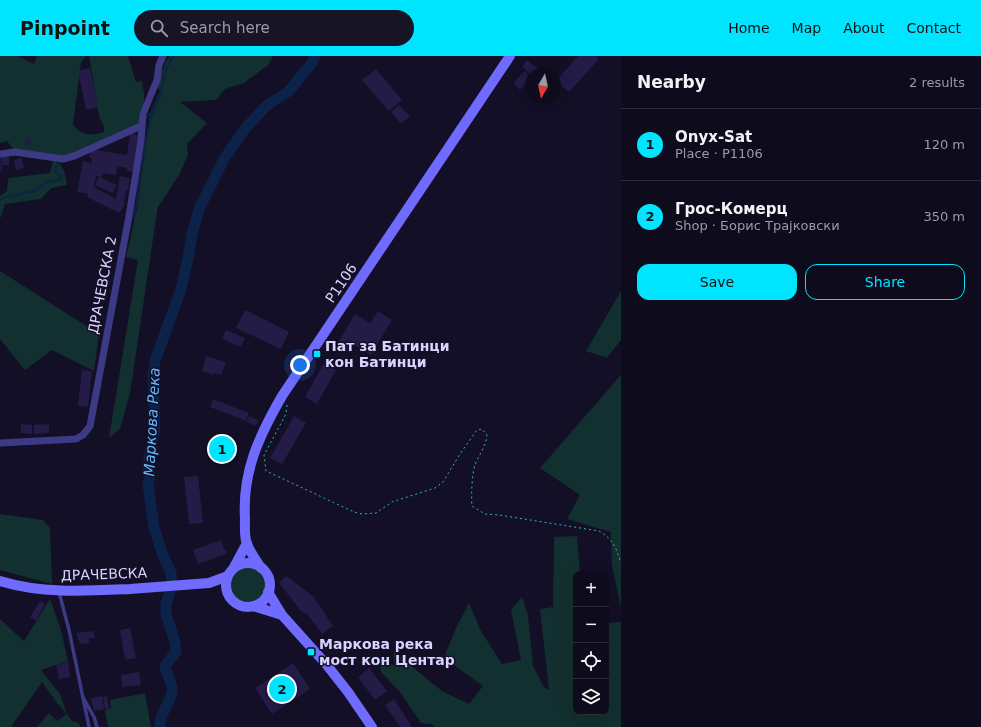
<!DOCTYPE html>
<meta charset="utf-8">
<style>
body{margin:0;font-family:"DejaVu Sans",sans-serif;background:#171425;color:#f1f3f6}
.controls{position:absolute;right:12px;bottom:12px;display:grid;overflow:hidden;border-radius:8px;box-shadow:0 4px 16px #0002}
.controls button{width:36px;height:36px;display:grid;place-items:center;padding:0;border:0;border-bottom:1px solid #2e2b3b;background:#0e0b1c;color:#f1f3f6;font:20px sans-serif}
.compass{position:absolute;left:525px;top:12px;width:36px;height:36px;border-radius:50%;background:#0e0b1c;box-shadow:0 4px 16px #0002;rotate:189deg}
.you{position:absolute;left:300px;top:309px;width:14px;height:14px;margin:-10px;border:3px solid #fff;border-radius:50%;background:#1a73e8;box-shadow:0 0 0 6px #1a73e833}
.badge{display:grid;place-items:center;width:26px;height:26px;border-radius:50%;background:#00e5ff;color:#111;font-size:13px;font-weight:700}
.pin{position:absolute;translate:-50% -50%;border:2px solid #fff;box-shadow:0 1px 4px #0006}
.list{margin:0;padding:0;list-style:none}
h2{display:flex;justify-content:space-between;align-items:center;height:52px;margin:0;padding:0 16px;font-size:17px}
h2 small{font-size:13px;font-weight:400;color:#9b9ba3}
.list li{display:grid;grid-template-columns:26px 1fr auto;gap:12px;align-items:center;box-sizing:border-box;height:72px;padding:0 16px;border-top:1px solid #2e2b3b}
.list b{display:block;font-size:15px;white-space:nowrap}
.list p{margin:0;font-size:13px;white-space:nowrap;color:#9b9ba3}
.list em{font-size:13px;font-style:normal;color:#9b9ba3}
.actions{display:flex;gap:8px;padding:12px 16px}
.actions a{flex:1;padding:9px 0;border:1px solid #00e5ff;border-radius:12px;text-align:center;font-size:14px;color:#00e5ff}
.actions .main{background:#00e5ff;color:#111}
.icon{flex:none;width:22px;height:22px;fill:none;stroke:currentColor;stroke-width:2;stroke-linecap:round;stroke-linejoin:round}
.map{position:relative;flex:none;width:621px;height:671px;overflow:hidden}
header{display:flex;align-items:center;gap:24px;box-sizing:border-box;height:56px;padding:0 20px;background:#00e5ff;color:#111}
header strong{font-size:19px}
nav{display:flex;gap:22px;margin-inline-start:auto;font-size:14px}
.search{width:280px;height:36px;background:#171425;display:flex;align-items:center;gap:10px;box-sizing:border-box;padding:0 14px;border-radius:22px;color:#9b9ba3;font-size:15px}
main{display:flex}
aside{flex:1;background:#0e0b1c}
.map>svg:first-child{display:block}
</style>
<header>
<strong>Pinpoint</strong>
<div class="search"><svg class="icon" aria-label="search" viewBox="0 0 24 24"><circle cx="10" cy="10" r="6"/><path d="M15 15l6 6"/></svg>Search here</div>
<nav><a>Home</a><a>Map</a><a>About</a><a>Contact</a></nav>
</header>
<main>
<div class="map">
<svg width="621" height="671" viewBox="0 0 621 671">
<rect width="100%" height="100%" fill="#130f26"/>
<path fill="#12302f" d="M0 0H18L34 8 37 0H86L81 7 73 68C82 80 90 80 104 76V71L99 60 89 0H128L136 26 142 25 144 37V47L140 56 139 75 55 105C65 110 65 119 67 129L51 132 41 143 5 148 0 163V140L7 135 8 122 50 117 53 105 26 98 13 93 7 85 0 87Z
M170 0H273L268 9 244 27 225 33 216 44 180 46 207 67 187 88 188 99 179 119 158 151 157 156 130 337 120 373 109 382 138 204 126 201 137 153 150 57 160 35 157 29 166 5Z
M0 215 99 278 94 315 52 294 25 314 0 283Z
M621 235V284L607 302 586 295Z
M621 319V553L612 509 611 476 567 463 580 439 540 412Z
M0 458 43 464 50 472 52 528 0 514Z
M577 480 580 518H576V656H606V567L621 566V671H435L432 668 421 667 400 636 381 616 380 605 394 609V596L442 635 469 648 483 630 444 602 455 574 469 547 481 575 502 608 521 604 511 554 522 541 528 559 533 610 544 631 549 634 540 553 553 551 554 481Z
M229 529a19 19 0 1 1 38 0a19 19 0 1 1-38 0Z
M50 543 61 574 68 605 41 614 60 638 67 658 72 665 79 667 80 671H37L49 657 57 665 67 658 57 647 42 626 11 671H0V563L24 585Z
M145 637 151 671H108L105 654 111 652 110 644Z"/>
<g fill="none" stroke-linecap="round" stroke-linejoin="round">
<path stroke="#0c2248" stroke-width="2" d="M145 63 153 55
M0 144 5 141 35 135 46 126 60 124 61 121 60 119 55 116 56 111 62 105
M134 162C140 129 142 95 151 62 153 55 157 47 160 39 164 25 164 11 174 0"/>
<path stroke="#0c2248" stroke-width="11" d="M160 671C159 656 171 648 172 635 173 626 166 619 165 610L176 596 175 586 166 558V548L170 536 172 524 171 517 162 497 154 471 148 429 150 421 148 409 155 372 153 321 155 305 181 233 188 202 192 178 199 153 224 103 244 74 266 50 289 35 311 8 315 0"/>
</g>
<path fill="#241b47" d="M578 0H596L599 3 569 36 556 25Z
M527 4 545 18H530L522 11Z
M90 12 98 51 86 54 78 15Z
M376 13 402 44 389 55 362 24Z
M525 15 531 22 520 34 513 27Z
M399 49 410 60 401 68 391 56Z
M130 78 139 79 133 116 127 115V112L117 110 116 119 103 117 102 121 96 120 94 131 116 143 120 120 130 122 128 134H126L124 146 125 149 119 157 87 141 88 138 77 136 83 105 90 107 91 110 92 102H89L90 93 127 99Z
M26 82 32 84 30 90 24 88Z
M1 100H9V109H2V115H0Z
M22 102 24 112 16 114 14 104Z
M99 121 117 129 113 137 95 129Z
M245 254 289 276 281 293 236 272Z
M378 255 392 264 371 299 354 289 349 297 336 290 355 258 370 267Z
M226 274 245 282 241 291 222 283Z
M206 300 226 306 221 319 214 317V319L202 315Z
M324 307 336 314 317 348 305 341Z
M82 314 92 315 88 351 78 350Z
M213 343 249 357 246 365 210 351Z
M249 360 258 364 256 370 247 366Z
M294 360 306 367 282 408 270 402Z
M21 368 32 369V378L21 377Z
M49 368V377L34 378V369Z
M213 385 234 394 231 402 210 393Z
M198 420 203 467 189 468 184 421Z
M221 484 224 493 227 495 226 498 198 508 193 494Z
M286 520 313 540 333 570 322 578 308 559 301 555 279 527Z
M40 545 45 548 36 565 30 561Z
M130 572 136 602 125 604 120 574Z
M94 575 95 582H89V587L80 588 76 577Z
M68 606 70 621 59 623 56 609Z
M293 607 310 633 272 658 255 632Z
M369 612 387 635 375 644 358 621Z
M139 616 141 629 122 631 121 619Z
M102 640 104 653 94 655 91 642Z
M107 640 109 652 105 653 103 641Z
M394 643 412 671H400L385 649Z"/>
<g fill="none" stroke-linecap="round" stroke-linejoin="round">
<path stroke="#2fb8b0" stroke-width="1" stroke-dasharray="2 3" stroke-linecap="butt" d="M287 349 286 358 264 399 266 415 354 456 362 458 376 457 392 446 435 432 443 426 460 398 477 374 482 373 487 379C486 391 479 398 475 409 472 417 471 441 472 450L485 458 499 459 599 475C614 484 616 492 621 507"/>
<path stroke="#3d3a85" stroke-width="3.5" d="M59 536 69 574 89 671
M84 643 94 661 97 671"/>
<path stroke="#3d3a85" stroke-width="7" d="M0 98 15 96 63 103 74 100 141 70
M0 387 76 383 83 379 90 370 129 160 141 85 143 58 157 24 159 9 163 0"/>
<path stroke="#6f6bff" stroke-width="10" d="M226 529a22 22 0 1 1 44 0a22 22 0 1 1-44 0Z
M261 512C256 504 250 496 247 488 244 480 245 471 245 463 242 416 259 380 282 340L510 0
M233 513 247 487
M0 525C42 538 87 535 130 533 156 531 183 529 209 527L228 520
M268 536 282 559 326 608 348 636 372 671
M253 550 282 559"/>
</g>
<g fill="#00e5ff" stroke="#130f26" stroke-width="1.5">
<rect x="313" y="294" width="8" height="8" rx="2"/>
<rect x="307" y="592" width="8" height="8" rx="2"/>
</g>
<g text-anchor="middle" stroke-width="3" stroke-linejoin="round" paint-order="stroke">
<g font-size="14" fill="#d9d4ff" stroke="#130f26">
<text transform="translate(341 227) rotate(-56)" y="5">P1106</text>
<text transform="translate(102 229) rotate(-79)" y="5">ДРАЧЕВСКА 2</text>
<text transform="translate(104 518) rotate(-2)" y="5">ДРАЧЕВСКА</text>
</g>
<g font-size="14" font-weight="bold" fill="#d9d4ff" stroke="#130f26" text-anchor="start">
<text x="325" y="295">Пат за Батинци<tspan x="325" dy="16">кон Батинци</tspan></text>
<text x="319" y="593">Маркова река<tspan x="319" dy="16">мост кон Центар</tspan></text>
</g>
<g font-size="15" font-style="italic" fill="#62b6ff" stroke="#130f26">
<text transform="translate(152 366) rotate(-87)" y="5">Маркова Река</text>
</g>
</g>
</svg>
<div class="controls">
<button>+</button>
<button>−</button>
<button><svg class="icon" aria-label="locate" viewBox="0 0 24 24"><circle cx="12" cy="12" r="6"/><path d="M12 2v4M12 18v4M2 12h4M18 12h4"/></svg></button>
<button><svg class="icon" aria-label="layers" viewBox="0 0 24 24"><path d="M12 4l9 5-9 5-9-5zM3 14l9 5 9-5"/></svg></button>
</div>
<svg class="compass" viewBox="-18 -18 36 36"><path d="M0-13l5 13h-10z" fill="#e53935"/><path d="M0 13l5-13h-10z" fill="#9b9ba3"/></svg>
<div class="you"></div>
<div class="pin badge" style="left:222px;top:393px">1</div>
<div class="pin badge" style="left:282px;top:633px">2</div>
</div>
<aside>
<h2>Nearby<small>2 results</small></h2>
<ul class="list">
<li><span class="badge">1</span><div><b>Onyx-Sat</b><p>Place · P1106</p></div><em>120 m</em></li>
<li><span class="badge">2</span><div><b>Грос-Комерц</b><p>Shop · Борис Трајковски</p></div><em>350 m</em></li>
</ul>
<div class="actions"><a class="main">Save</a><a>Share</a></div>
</aside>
</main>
